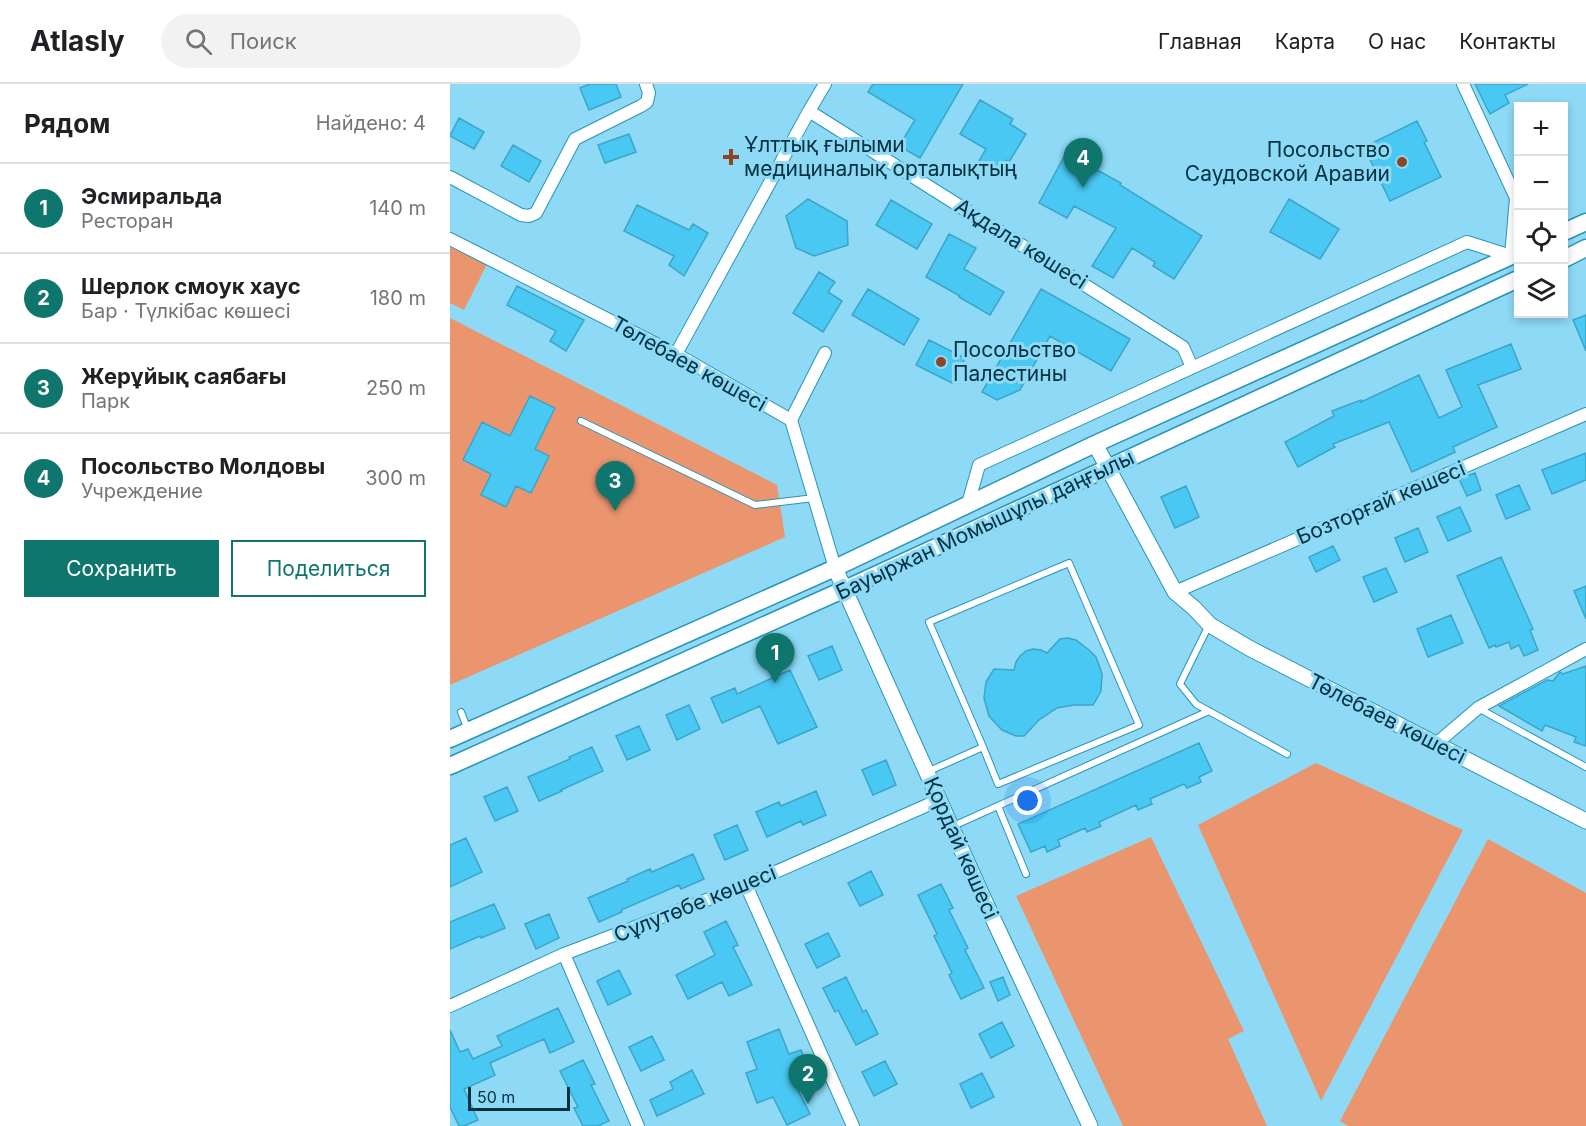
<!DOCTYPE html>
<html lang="ru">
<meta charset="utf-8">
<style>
body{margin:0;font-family:Inter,sans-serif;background:#f2f2f2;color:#202124}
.controls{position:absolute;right:18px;top:18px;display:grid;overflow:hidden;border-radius:0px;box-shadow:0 3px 9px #0003}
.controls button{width:54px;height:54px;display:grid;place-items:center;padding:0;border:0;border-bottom:2px solid #e0e0e0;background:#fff;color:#202124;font:30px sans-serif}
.scale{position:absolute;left:18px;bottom:15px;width:102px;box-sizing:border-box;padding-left:6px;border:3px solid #02313f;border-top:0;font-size:16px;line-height:21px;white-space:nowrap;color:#02313f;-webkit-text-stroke:4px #8dd9f6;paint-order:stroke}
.you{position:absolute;left:578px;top:717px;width:21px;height:21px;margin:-15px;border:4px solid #fff;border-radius:50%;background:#1a73e8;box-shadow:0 0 0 9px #1a73e833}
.badge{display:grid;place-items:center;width:39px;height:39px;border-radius:50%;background:#0f766e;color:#fff;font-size:20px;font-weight:700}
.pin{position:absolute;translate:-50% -50px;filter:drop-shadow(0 2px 3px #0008)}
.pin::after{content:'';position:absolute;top:32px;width:21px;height:18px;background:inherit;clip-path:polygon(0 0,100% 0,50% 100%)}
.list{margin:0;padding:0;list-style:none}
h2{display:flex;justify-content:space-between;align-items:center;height:78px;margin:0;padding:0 24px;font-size:26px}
h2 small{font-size:20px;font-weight:400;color:#757577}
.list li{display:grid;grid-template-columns:39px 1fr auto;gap:18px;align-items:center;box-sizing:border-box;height:90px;padding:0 24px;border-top:2px solid #e0e0e0}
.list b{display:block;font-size:22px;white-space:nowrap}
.list p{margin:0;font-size:20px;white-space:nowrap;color:#757577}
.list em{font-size:20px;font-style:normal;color:#757577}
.actions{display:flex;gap:12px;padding:18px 24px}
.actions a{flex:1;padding:14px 0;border:2px solid #0f766e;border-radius:0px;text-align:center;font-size:21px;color:#0f766e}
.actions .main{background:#0f766e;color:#fff}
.icon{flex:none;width:33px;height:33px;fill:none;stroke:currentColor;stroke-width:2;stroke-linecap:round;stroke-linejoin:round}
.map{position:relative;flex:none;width:1136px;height:1042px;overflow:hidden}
header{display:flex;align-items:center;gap:36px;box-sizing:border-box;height:84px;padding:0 30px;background:#fff;border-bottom:2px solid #e0e0e0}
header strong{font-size:28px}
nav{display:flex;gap:33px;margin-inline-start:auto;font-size:21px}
.search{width:420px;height:54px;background:#f2f2f2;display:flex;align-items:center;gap:15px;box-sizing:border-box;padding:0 21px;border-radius:33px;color:#757577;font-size:22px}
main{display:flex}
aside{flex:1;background:#fff}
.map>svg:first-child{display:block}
</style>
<header>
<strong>Atlasly</strong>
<div class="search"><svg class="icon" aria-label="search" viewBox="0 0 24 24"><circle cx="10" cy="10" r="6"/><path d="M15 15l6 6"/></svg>Поиск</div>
<nav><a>Главная</a><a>Карта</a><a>О нас</a><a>Контакты</a></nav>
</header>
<main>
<aside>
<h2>Рядом<small>Найдено: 4</small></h2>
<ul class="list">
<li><span class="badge">1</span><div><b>Эсмиральда</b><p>Ресторан</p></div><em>140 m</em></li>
<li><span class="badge">2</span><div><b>Шерлок смоук хаус</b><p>Бар · Түлкібас көшесі</p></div><em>180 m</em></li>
<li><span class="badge">3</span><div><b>Жерұйық саябағы</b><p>Парк</p></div><em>250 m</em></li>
<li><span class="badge">4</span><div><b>Посольство Молдовы</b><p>Учреждение</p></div><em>300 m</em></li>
</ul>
<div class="actions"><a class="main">Сохранить</a><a>Поделиться</a></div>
</aside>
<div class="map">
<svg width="1136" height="1042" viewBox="0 0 1136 1042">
<rect width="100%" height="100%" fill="#8dd9f6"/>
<path fill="#eb956f" d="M0 162 37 180 14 226 0 219Z
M0 234 327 401 335 453 0 601Z
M866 679 1013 746 871 1017 748 741Z
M701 753 794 947 778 955 817 1042H673L566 812Z
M1038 755 1136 809V1042H898L890 1037Z"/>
<path fill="#48c8f3" stroke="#3ca5c8" stroke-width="1.5" d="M140 0H166L171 13 139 26 130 4Z
M423 0H513L470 74 449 62 465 36 418 8Z
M1025 0H1078L1055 11 1059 19 1040 30Z
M530 16 563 35 560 40 576 50 559 78 556 76 549 88 529 77 536 65 510 50Z
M9 34 34 48 24 65 0 52Z
M967 37 977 57 974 58 991 93 940 117 914 63Z
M179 50 186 68 155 79 148 61Z
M63 61 91 77 79 98 51 82Z
M616 69 671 99 670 101 752 152 724 195 703 182 705 178 682 164 663 194 642 182 666 144 624 122 617 134 589 119Z
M358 115 397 137 398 161 364 172 346 164 336 132Z
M839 115 889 145 870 175 820 148Z
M441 116 482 140 467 165 426 141Z
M187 121 239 146 243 140 258 149 234 192 219 181 224 172 174 147Z
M499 150 526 164 514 185 554 208 540 231 509 213 510 212 476 193Z
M369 188 385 198 378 208 392 217 373 248 343 229Z
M67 202 134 236 116 267 100 257 106 247 57 221Z
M418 205 469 235 454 261 402 231Z
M591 205 680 255 661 287 600 252 570 306 547 316 532 308Z
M1136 231V267L1123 236Z
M479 256 515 274 502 299 466 281Z
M1061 260 1071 285 1028 301 1047 343 1003 363 1005 368 962 388 939 338 883 360 885 363 848 383 835 358 884 332 882 327 911 316V318L969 291 989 334 1012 323 996 286Z
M80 312 105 324 85 365 99 372 81 409 66 402 56 423 31 411 41 390 13 376 32 338 60 352Z
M1136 369V396L1102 410 1092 386Z
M1025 389 1031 406 1017 412 1009 395Z
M1069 401 1080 425 1056 435 1046 411Z
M736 402 749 433 725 444 711 413Z
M1010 423 1021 447 998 457 987 433Z
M968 444 978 468 955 478 945 454Z
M883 462 890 476 866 488 859 473Z
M1051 473 1083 545 1080 546 1088 566 1074 572 1069 561 1061 565 1059 558 1046 563 1045 561 1039 564 1007 492Z
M936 484 947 508 924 518 913 493Z
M1136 502V535L1124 507Z
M1001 531 1013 559 978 573 967 545Z
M618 554 626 556 639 566 646 573 649 581 652 590 651 607 643 621H624L607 624 589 636 574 652H566L552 646 539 632 534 614 536 598 544 585 564 586 566 578 570 572 576 567 583 565 591 566 597 569 610 555Z
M382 562 392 586 369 596 358 572Z
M1136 582V662L1124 658 1126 653 1095 641 1092 647 1049 622 1097 596 1103 597 1110 588 1113 590Z
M340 586 367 643 328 660 310 622 272 639 261 614 285 604 287 610Z
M239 621 250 645 227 656 216 631Z
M189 642 200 666 177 676 166 652Z
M749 659 762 687 749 693 751 698 737 704 734 700 700 715 702 720 688 726 686 721 649 738 651 742 637 748 635 744 608 756 610 762 597 768 595 762 581 768 568 740Z
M142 663 153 687 111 706 112 707 89 717 78 693 120 675 119 673Z
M436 676 446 701 423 711 412 686Z
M57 703 68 727 45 737 34 713Z
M366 707 376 731 353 741 351 737 317 753 306 728 329 718 331 722Z
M287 741 298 766 275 776 264 751Z
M16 754 32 788 0 803V761Z
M243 770 254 795 231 805 229 801 171 826 172 828 149 838 138 814 178 797 177 795 200 785 202 788Z
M421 787 433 811 410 822 398 799Z
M491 800 503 824 499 826 518 864 515 866 534 904 511 915 499 891 502 889 484 852 487 850 468 811Z
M44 820 55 844 31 854 30 852 0 865V838Z
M99 830 109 854 86 865 75 840Z
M276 837 288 861 283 863 302 901 279 912 272 898 238 915 226 891 265 871 254 848Z
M378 849 390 872 367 884 355 860Z
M169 886 181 910 158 921 147 897Z
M396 893 413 928 416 926 428 950 406 961 388 926 385 928 373 904Z
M553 893 560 911 548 917 540 898Z
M108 924 124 958 100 969 94 955 40 979 45 991 14 1005 28 1036 14 1042H9L0 1023V946L10 968 18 965 23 975 52 962 47 952Z
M552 938 564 962 541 974 529 950Z
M329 945 339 970 351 966 363 997 347 1004 360 1030 337 1041 323 1013 307 1019 296 989 307 985 297 958Z
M202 952 214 976 191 987 179 963Z
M133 976 145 1000 141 1001 159 1037 148 1042H133L124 1024 128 1023 110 987Z
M435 977 447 1000 424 1012 412 988Z
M242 986 254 1010 207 1032 200 1016 223 1005 220 998Z
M532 989 544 1013 521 1024 510 1000Z"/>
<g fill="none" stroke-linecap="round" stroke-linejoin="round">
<g stroke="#2795b8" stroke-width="8">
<path id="service" d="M131 337 305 421 364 414
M759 541 730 600 746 620 837 670
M1028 624 1136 683
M11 628 18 646
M477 688 533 663 548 700 689 641 619 479 479 538 533 663
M548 722 576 790
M501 743 759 627"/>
</g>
<g stroke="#2795b8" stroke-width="14">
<path id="minor" d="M359 27 733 263 742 283
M0 93 71 131 79 132 86 129 125 55 191 22 197 18 199 9 196 0
M0 155 226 270 341 336 385 484
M226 270 359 27 375 0
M341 336 375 269
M518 420 529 381 1017 158 1061 172 1066 114 1013 0
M725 508 1136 330
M987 659 1028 624 1136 565
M296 801 403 1042
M114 870 188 1042
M0 922 114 870 296 801 489 716"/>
</g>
<g stroke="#2795b8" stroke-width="17">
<path id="tertiary" d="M645 360 725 508 744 524 760 541 799 564 1136 737
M385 484 531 809 640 1042"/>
</g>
<g stroke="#2795b8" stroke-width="19">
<path id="secondary" d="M1114 148 1136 138
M1114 175 1136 164
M0 655 385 484 645 360 1068 169
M0 682 395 505 1068 195"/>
</g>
<use href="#service" stroke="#fff" stroke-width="6"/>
<use href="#minor" stroke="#fff" stroke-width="12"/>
<use href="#tertiary" stroke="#fff" stroke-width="15"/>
<use href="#secondary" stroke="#fff" stroke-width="16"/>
</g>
<g fill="#8d4523" stroke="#8dd9f6" stroke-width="2">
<path d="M278 64h6v6h6v6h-6v6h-6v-6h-6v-6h6z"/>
<circle cx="952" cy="78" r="6"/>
<circle cx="491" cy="278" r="6"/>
</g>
<g text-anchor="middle" stroke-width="6" stroke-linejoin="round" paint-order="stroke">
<g font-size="21" fill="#02313f" stroke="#8dd9f6" text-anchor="start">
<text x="294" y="68">Ұлттық ғылыми<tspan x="294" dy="24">медициналық орталықтың</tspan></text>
<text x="940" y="73" text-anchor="end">Посольство<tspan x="940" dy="24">Саудовской Аравии</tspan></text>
<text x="503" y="273">Посольство<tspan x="503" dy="24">Палестины</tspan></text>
</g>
<g font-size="21" fill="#02313f" stroke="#8dd9f6">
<text transform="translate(571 160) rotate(32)" y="7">Ақдала көшесі</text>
<text transform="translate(239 280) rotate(29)" y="7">Төлебаев көшесі</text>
<text transform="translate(931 419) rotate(-23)" y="7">Бозторғай көшесі</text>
<text transform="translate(535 441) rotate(-25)" y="7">Бауыржан Момышұлы даңғылы</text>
<text transform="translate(937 635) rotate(27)" y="7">Төлебаев көшесі</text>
<text transform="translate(511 764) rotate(66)" y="7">Қордай көшесі</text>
<text transform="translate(245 820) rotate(-22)" y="7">Сұлутөбе көшесі</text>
</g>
</g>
</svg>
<div class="controls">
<button>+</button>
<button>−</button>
<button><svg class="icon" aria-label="locate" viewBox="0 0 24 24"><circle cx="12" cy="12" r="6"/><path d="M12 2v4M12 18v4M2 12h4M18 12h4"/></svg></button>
<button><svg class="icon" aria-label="layers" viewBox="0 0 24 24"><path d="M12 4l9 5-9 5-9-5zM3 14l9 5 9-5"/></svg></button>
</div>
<div class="scale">50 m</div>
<div class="you"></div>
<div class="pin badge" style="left:325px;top:599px">1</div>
<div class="pin badge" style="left:358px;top:1020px">2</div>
<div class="pin badge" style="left:165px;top:427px">3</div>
<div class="pin badge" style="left:633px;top:104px">4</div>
</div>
</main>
